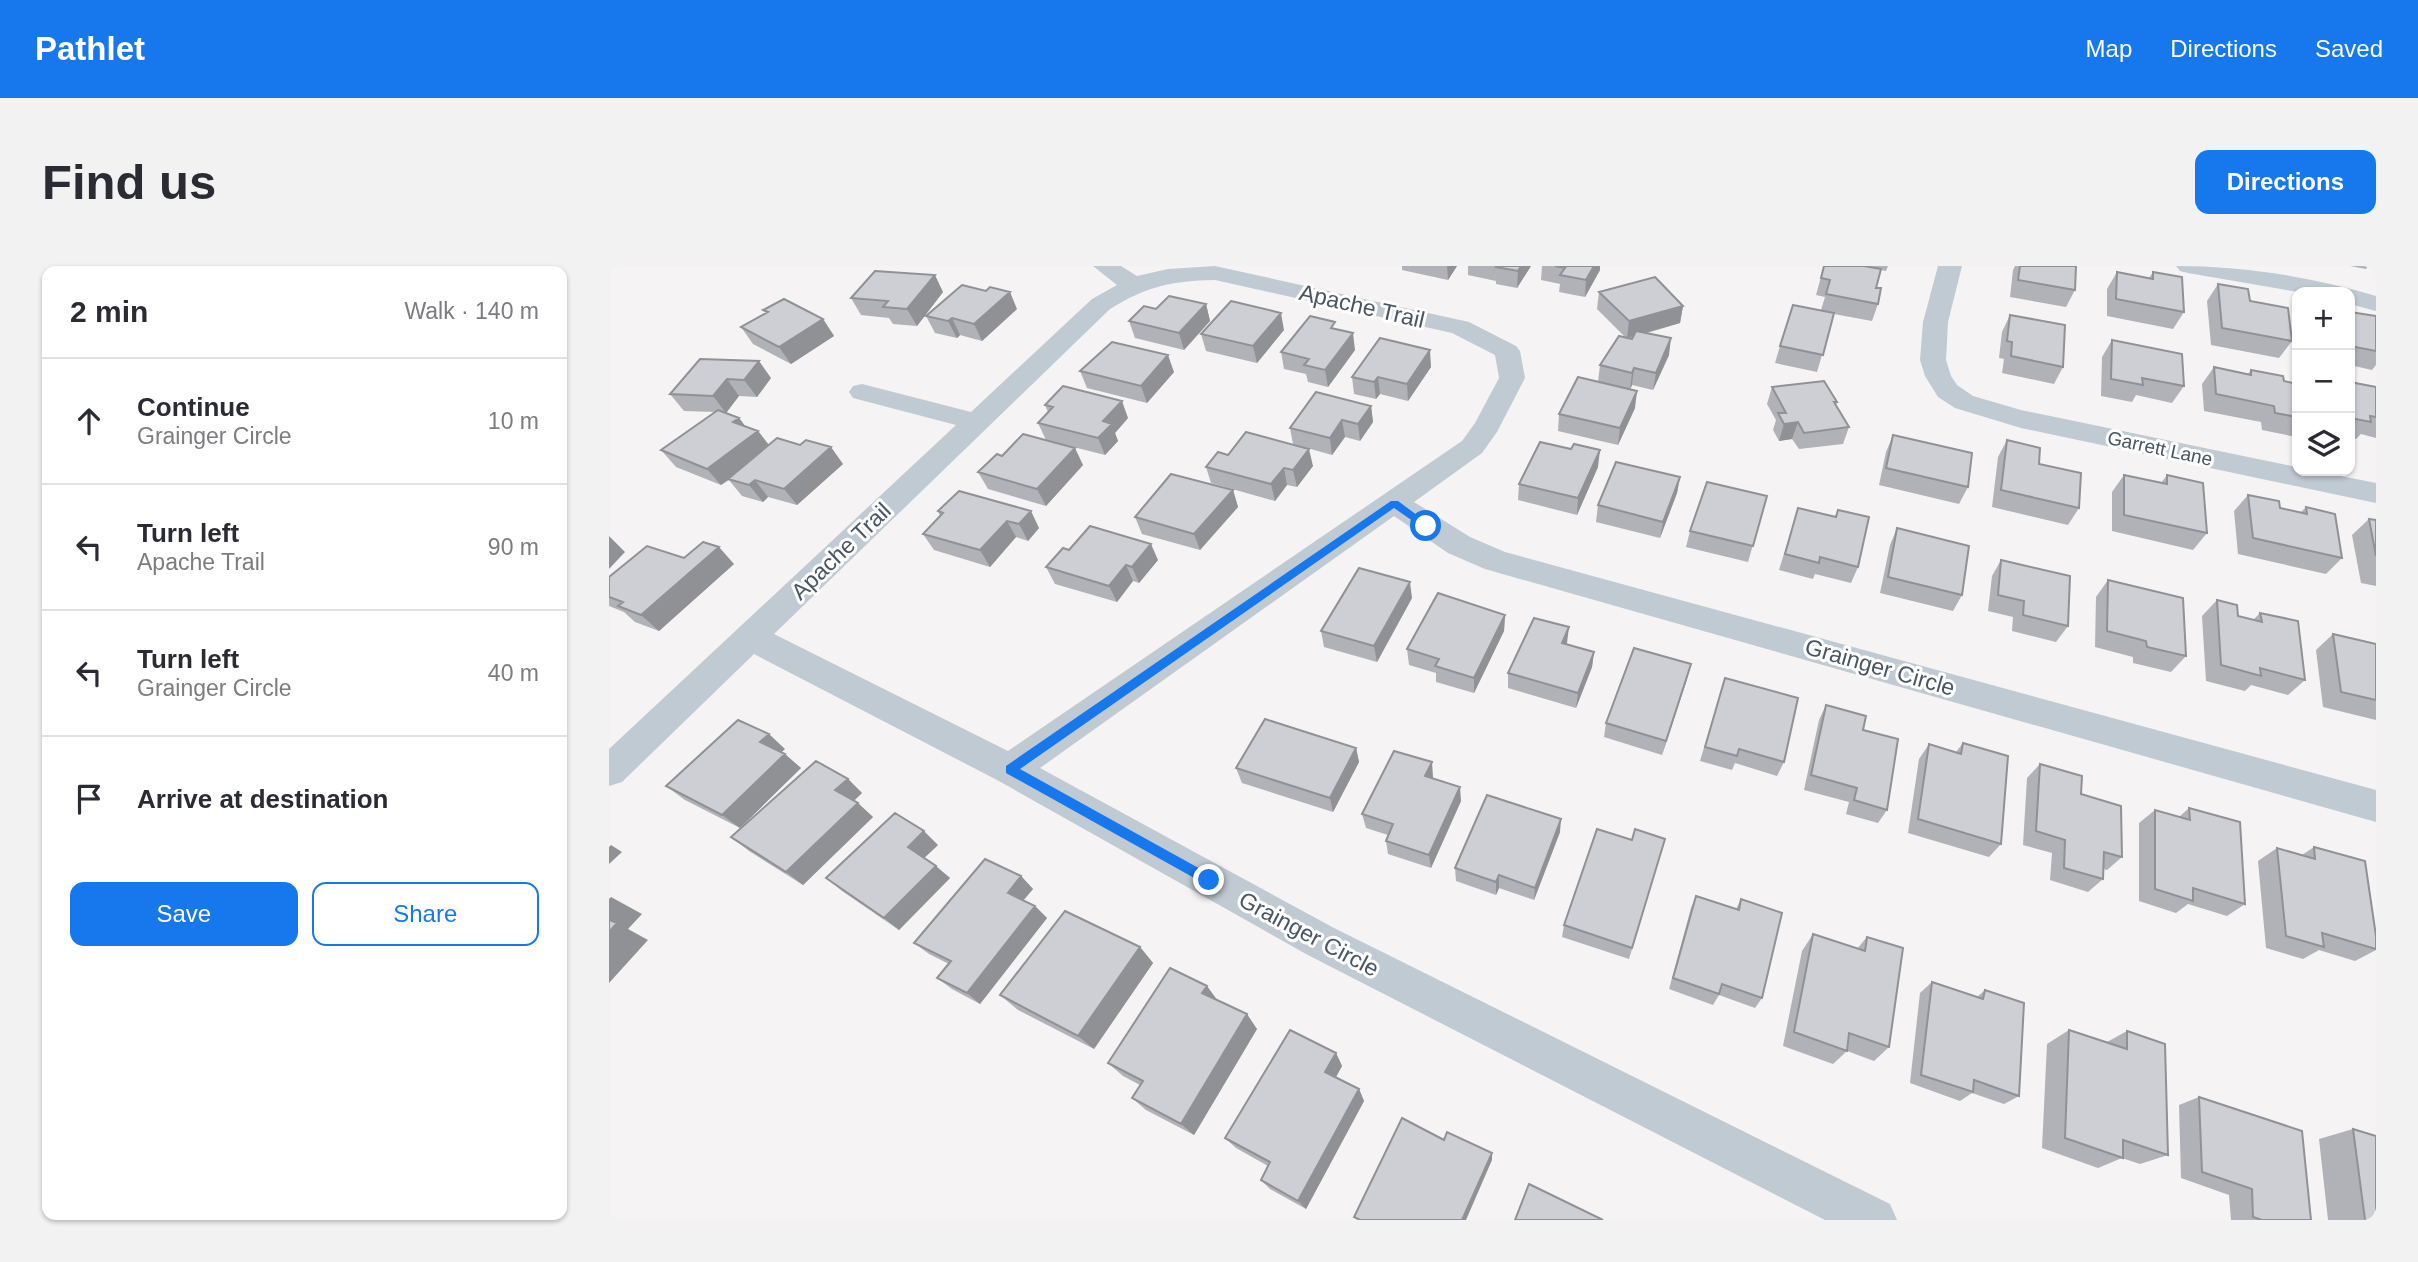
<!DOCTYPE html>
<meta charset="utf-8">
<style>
body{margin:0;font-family:Arial,sans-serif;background:#f2f2f3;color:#2b2b33}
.controls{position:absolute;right:21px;top:21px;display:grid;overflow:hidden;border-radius:14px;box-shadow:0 2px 5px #0004}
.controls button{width:63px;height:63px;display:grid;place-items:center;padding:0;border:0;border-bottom:2px solid #e1e1e2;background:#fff;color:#2b2b33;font:35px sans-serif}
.stop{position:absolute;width:21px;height:21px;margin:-16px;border:5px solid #1678ec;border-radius:50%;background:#fff}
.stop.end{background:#1678ec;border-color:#fff;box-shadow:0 2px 7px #0008}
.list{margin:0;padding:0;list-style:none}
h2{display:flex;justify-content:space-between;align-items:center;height:91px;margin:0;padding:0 28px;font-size:30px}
h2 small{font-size:23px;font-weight:400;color:#7c7c81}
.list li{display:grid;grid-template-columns:46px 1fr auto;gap:21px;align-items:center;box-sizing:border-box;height:126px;padding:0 28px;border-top:2px solid #e1e1e2}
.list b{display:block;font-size:26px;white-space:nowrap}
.list p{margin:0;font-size:23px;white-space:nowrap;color:#7c7c81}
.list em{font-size:23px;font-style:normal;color:#7c7c81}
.actions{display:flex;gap:14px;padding:21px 28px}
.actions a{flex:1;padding:16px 0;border:2px solid #1678ec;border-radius:14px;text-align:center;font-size:24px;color:#1678ec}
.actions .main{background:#1678ec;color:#fff}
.icon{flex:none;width:38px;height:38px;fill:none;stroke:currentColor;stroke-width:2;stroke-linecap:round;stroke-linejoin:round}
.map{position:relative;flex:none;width:1767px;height:954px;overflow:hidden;border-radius:14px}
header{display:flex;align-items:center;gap:42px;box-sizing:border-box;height:98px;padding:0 35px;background:#1678ec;color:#fff}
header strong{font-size:33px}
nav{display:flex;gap:38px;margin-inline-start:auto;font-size:24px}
.intro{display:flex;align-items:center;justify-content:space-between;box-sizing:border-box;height:168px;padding:0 42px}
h1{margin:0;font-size:49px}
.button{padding:18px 32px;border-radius:14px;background:#1678ec;color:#fff;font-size:24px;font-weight:700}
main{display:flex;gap:42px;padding:0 42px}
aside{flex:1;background:#fff;border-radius:14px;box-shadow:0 2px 5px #0004}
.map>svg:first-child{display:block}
</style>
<header>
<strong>Pathlet</strong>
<nav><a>Map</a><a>Directions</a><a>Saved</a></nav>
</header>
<div class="intro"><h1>Find us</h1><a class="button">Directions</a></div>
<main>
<aside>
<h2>2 min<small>Walk · 140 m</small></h2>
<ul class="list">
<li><svg class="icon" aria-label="ahead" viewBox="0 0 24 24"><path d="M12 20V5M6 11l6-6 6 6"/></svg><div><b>Continue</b><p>Grainger Circle</p></div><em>10 m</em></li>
<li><svg class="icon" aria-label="left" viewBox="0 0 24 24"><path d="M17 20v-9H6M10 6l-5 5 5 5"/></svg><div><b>Turn left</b><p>Apache Trail</p></div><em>90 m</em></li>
<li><svg class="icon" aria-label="left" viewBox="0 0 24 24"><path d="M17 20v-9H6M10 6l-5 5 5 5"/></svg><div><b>Turn left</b><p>Grainger Circle</p></div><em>40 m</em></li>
<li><svg class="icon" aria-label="arrive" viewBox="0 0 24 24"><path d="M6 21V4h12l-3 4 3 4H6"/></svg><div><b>Arrive at destination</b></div></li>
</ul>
<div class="actions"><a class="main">Save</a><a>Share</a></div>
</aside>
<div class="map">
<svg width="1767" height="954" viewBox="0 0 1767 954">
<rect width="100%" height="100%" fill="#f5f3f3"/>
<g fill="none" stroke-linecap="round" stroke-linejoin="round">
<path fill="#c0cad2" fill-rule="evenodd" d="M484 0H512L528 10 559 3 606 0 860 56 907 80 911 85 916 112 888 166 873 187 805 236 861 271 896 286 1767 524V556L876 303 839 287 785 250 431 502 725 662 1281 938 1288 954H1216L697 688 388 514 145 388 13 516 0 520V483L347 159 244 132 240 126 244 120 253 118 362 146 483 33 508 19ZM606 14 843 67 886 89 890 112 866 157 853 175 399 485 165 368 501 43C538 20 563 15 606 14Z
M1329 0H1353L1339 56 1337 94 1342 110 1348 119 1364 130 1412 144 1688 201V205H1707L1767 217V237L1412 162 1346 142 1329 131 1316 110 1311 94 1314 56Z
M1567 0C1635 0 1703 11 1767 30V45L1741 38V26H1689L1579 7 1571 5Z"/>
</g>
<path fill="#b0b2b7" d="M793 0H848L839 14 793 4Z
M859 0H922L908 22 887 18V15L859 9Z
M933 0H991V4L976 31 950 26 951 18 932 14Z
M1215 0H1279L1277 5 1272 4 1267 22 1269 38 1263 55 1225 48 1208 106 1166 97 1171 80 1212 44 1216 31 1207 29Z
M1406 0H1467L1466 24 1457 41 1401 31 1404 4Z
M1741 0H1759L1757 3Z
M1508 6 1540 12 1544 6 1575 46 1564 63 1498 50V23Z
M1609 18 1641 35 1683 75 1670 92 1602 79 1598 35Z
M334 26 308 60 284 58 280 52 252 49 242 32Z
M990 26 1074 40 1071 57 1038 67 1060 89 1044 124 1023 119 1021 123 1026 142 1009 179 949 165 950 148 989 116 991 99 1017 72 988 43Z
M597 38 601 55 575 84 526 72 520 55 547 43Z
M408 43 373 75 351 69 348 72 326 67 317 50Z
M154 44 214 53 225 70 182 98 144 78 132 61 157 47Z
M1741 46 1767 50V99L1763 104 1741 99Z
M1401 49 1454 101 1445 118 1393 107 1395 93 1390 92 1393 66Z
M675 64 648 97 597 85 592 68Z
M727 64 746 84 719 121 699 116 697 108 675 103 672 86Z
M1503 74 1575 120 1563 137 1527 129 1523 136 1492 130 1493 91Z
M91 93 162 112 148 131 130 130 117 147H115L130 152 136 160 149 165 160 179 234 198 188 239 159 231 154 236 133 230 120 214 112 219 67 201 52 184 107 146 75 145 61 128Z
M822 101 799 135 771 128 767 133 745 128 743 111Z
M1605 101 1639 108 1642 104 1675 115 1688 118V169L1687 171 1653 164 1652 156 1595 145 1593 118Z
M471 105 565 106 538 137 478 122Z
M1741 116 1767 121V172L1752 168 1747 173 1741 172Z
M1163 121 1228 136 1227 139 1240 161 1234 178 1190 183 1183 173 1170 175 1164 164 1167 154 1158 138Z
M436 139 519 152 506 167 509 175 496 189 437 174 429 157 439 146Z
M762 140 764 156 751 175 736 171 723 189 684 178 681 162Z
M1284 169 1359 221 1350 238 1270 219 1277 186Z
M1398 174 1430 198 1470 242 1459 259 1383 241 1389 191Z
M619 189 704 200 688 221 678 219 666 235 602 217 597 201Z
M393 190 474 199 437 240 379 223 369 206Z
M989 201 968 249 909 234 910 218Z
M1515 209 1552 217 1558 209 1598 267 1584 284 1503 265V226Z
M1071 211 1068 227 1051 272 987 256 989 239Z
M624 224 629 241 591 284 533 268 526 251Z
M350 225 430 262 419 275 407 271 381 301 325 284 314 268 331 250 329 245Z
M1639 229 1671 242 1692 246 1697 241 1733 292 1717 308 1629 288 1625 245Z
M1158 230 1139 296 1077 281 1081 265Z
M1189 242 1226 251 1229 244 1249 301 1242 317 1206 308 1204 313 1170 304Z
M1760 253 1767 254V320L1752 317 1743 269Z
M1288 262 1353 329 1344 345 1271 327 1281 279Z
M75 292 125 298 50 365 26 356 15 346 0 340V311Z
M549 294 530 317 524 315 508 336 446 318 437 301Z
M1392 294 1459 360 1447 376 1403 365 1404 351 1379 345 1383 310Z
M1499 314 1577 390 1562 406 1524 397V391L1486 381 1487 331Z
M803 332 768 396 715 381 712 365Z
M1608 334 1629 350 1644 354 1651 347 1696 414 1679 429 1642 419 1636 425 1597 415 1593 350Z
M896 349 895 365 865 427 827 416V407L800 399 798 383Z
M1724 368 1767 378V454L1714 441 1707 384Z
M958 378 985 386 983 401 967 442 899 422V407Z
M1116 412 1175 496 1168 510 1126 497 1123 504 1091 495Z
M1078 413 1053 489 995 471 997 457Z
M1217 439 1254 464 1278 544 1269 557 1237 548 1240 536 1195 524 1210 454Z
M1354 477 1392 578 1380 591 1299 567 1310 493 1320 478 1347 486Z
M747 482 750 496 724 546 633 517 627 502Z
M176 483 172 486 192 502 131 562 76 534 57 520Z
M1431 498 1472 528 1513 591 1498 604 1494 603V613L1479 626 1441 614 1443 587 1414 579 1418 512Z
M824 511V512L852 535 822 602 779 588 777 575 779 569 757 562 753 548Z
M239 513 253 527 245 535 264 551 194 619 140 585 122 571Z
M1580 542 1636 638 1618 650 1579 638 1567 647 1530 635V557L1546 544 1570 551Z
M951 566 925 634 890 622 887 629 847 615 846 602Z
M1056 573 1020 693 953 671 955 659 1023 574Z
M329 579 315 592 341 612 290 664 233 625 217 612Z
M1705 581 1767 670V684L1746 695 1710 684 1694 693 1657 682 1649 595 1668 582 1693 589Z
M412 610 424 623 414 635 426 640 438 652 371 738 343 723 328 712 340 698 320 688 305 677Z
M1087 630 1127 643 1132 633 1153 732 1146 742 1110 729 1104 739 1060 723 1082 642Z
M1204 668 1248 683 1258 671 1280 781 1265 795 1238 785 1224 798 1174 780 1193 685Z
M531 681 544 697 485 783 409 744 391 729Z
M1323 716 1368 731 1376 724 1410 830 1395 838 1363 827 1351 835 1301 817 1311 727Z
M608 734 648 763 585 869 537 844 523 832 531 819 514 810 499 797Z
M1460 764 1498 776 1518 765 1559 889 1531 898 1513 892 1489 902 1433 882 1438 778Z
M727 787 733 800 727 811 750 823 755 835 697 943 661 923 652 914 659 900 627 882 616 872Z
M1590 831 1702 954H1622L1620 929 1572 912 1570 839Z
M1744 863 1767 954H1719L1710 873Z"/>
<path fill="#909195" d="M838 0H848L839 14Z
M912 0H922L908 22 909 5Z
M985 0H991V4L976 31 977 14Z
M326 9 334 26 308 60 298 43Z
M401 26 408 43 373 75 365 58Z
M597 38 601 55 575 84 570 67Z
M1074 40 1071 57 1018 72 1020 55Z
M672 47 675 64 648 97 644 80Z
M343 52 351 69 348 72 339 55Z
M214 53 225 70 182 98 170 81Z
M744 67 746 84 719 121 716 104Z
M1062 72 1060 89 1044 124 1047 107Z
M821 84 822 101 799 135 798 118Z
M559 89 565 106 538 137 532 120Z
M150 95 162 112 148 131 135 114Z
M1025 102 1023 119 1021 124 1023 107Z
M769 111 771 128 767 133 765 116Z
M118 113 130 130 117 147 104 130Z
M1028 125 1026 142 1009 179 1011 162Z
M513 135 519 152 506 167 509 175 496 189 489 172 494 155Z
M762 140 764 156 751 175 749 158Z
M130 152 143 169 124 156Z
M733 154 736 171 723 189 721 172Z
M1189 156 1183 173 1170 175 1175 158Z
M149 165 162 182 112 219 98 203Z
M222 181 234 198 188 239 175 223Z
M466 182 474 199 437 240 428 223Z
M700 183 704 200 688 221 684 204Z
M991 184 989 201 968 249 969 232Z
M675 202 678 219 666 235 662 218Z
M1071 211 1068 227 1051 272 1054 256Z
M146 214 159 231 154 236 140 219Z
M624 224 629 241 591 284 585 268Z
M422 245 430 262 419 275 410 258Z
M398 255 407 271 381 301 371 284Z
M0 270 16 286 0 303Z
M542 278 549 294 530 317 523 301Z
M110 281 125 298 50 365 32 349Z
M517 299 524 315 508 336 500 320Z
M801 316 803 332 768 396 765 380Z
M896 349 895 365 865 427V412Z
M960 361 958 377 951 392 953 377Z
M985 386 983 401 967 442 969 427Z
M1082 398 1078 413 1053 489 1057 475Z
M160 468 176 483 167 491 151 476Z
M747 482 750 496 724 546 721 532Z
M176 488 192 502 131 562 113 549Z
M823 496 824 511 818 524 816 510Z
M239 513 253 527 241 538 226 524Z
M851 521 852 535 822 602 820 589Z
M249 537 264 551 194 619 177 606Z
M952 553 951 566 925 634 926 622Z
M315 565 329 579 313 594 299 581Z
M2 579 13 586 0 598V581Z
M327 600 341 612 290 664 275 652Z
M890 609V622L887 629V616Z
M412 610 424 623 410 639 399 627Z
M2 631 33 648 19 663 39 674 0 717V633Z
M426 640 438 652 371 738 358 727Z
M531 681 544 697 485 783 469 770Z
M598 720 609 735 593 727Z
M638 748 648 763 585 869 572 858Z
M727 787 733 800 723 818 716 806Z
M750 823 755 835 697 943 689 935Z
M883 887V894L857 954H853Z"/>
<path fill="#cdcfd5" stroke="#909195" stroke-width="2" d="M888 0H912L909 5 887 1Z
M946 0H985L977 14 951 9 956 2Z
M1215 0H1255L1272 3 1267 22H1272L1269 38 1217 28 1221 14 1212 12Z
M1411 0H1467L1466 24 1409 14Z
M266 5 326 9 298 43 274 41 279 35 242 32Z
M1508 6 1544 13V6L1573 11 1575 46 1507 33Z
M1046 11 1074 40 1020 55 990 26Z
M1609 18 1639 23 1641 35 1679 42 1683 75 1613 62Z
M353 19 377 25 381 21 401 26 365 58 343 52 339 55 317 50Z
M560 30 597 38 570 67 520 55 535 40 547 43Z
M175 33 214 53 170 81 132 61 159 46 154 44Z
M622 35 672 47 644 80 592 68Z
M1184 39 1225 47 1214 89 1171 80Z
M1741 46 1767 50V85L1741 80Z
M1401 49 1456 59 1454 101 1402 90 1403 76 1398 75Z
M701 50 726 56 722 62 744 67 716 104 695 99 700 93 672 86Z
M1027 65 1062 72 1047 107 1025 102 1023 107 991 99 1010 70 1023 73Z
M771 72 821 84 798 118 769 111 765 116 743 111Z
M1503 74 1573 88 1575 120 1533 112 1534 119 1502 113Z
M503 76 559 89 532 120 471 105Z
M91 93 150 95 135 114 118 113 104 130 61 128Z
M1605 101 1642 109V104L1674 110 1675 115 1688 118V151L1666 147 1665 140 1607 128Z
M969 111 1028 125 1011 162 950 148Z
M1215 115 1228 136H1225L1240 161 1195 167 1189 156 1175 158 1169 147H1177L1163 121Z
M1741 116 1767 121V151L1761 150 1762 156 1741 152Z
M454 120 513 135 494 155 503 158 489 172 429 157 444 141 436 139Z
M707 126 762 140 749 158 733 154 721 172 681 162Z
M109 144 130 152 124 156 149 165 98 203 52 184Z
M637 166 700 183 684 204 675 202 662 218 597 201 609 186 619 189Z
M414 168 466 182 428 223 369 206 388 188 393 190Z
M1284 169 1363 187 1359 221 1277 202Z
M168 172 191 179 197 174 222 181 175 223 146 214 140 219 119 213Z
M1398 174 1431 182 1430 198 1472 207 1470 242 1392 224Z
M931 176 962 183 965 178 991 184 969 232 910 218Z
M1007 196 1071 211 1054 256 989 239Z
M562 208 624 224 585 268 526 251Z
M1515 209 1558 218V209L1594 217 1598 267 1515 249Z
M1098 216 1158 230 1144 280 1081 265Z
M350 225 422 245 410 258 398 255 371 284 314 268 334 247 329 245Z
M1639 229 1670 235 1671 242 1698 248 1697 241 1726 248 1733 292 1644 272Z
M1189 242 1227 251 1229 244 1260 251 1249 301 1211 291 1210 297 1176 288Z
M1760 253 1767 254V290Z
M481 260 542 278 523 301 517 299 500 320 437 301 454 282 460 284Z
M1288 262 1360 280 1353 329 1279 311Z
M94 276 110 281 32 349 9 340 14 336 0 331V311L38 280 75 292Z
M1392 294 1461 310 1459 360 1414 349 1415 335 1389 329Z
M750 302 801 316 765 380 712 365Z
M1499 314 1574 332 1577 390 1538 381 1537 375 1498 365Z
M829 327 896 349 865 412 826 400 830 393 798 383Z
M1608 334 1628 339 1629 350 1653 356 1651 347 1689 355 1696 414 1651 402 1652 410 1612 399Z
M925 352 960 361 953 377 985 386 969 427 899 407Z
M1724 368 1767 378V434L1732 426Z
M1025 382 1082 398 1057 475 997 457Z
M1116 412 1189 432 1175 496 1130 483 1128 490 1096 481Z
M1217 439 1257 450 1254 464 1289 473 1278 544 1245 534 1248 522 1202 509Z
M656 453 747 482 721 532 627 502Z
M129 454 160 468 151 476 176 488 113 549 57 520Z
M1354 477 1399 490 1392 578 1309 553 1320 478 1352 488Z
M785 485 823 496 816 510 851 521 820 589 777 575 784 558 753 548Z
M207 495 239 513 226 524 249 537 177 606 122 571Z
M1431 498 1473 510 1472 528 1512 540 1513 591 1495 586 1494 613 1455 602 1456 574 1427 565Z
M878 529 952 553 926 622 890 609 887 616 846 602Z
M1580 542 1631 556 1636 638 1584 622V635L1546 623V544L1581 554Z
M286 547 315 565 299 581 327 600 275 652 217 612Z
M988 563 1023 574 1026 563 1056 573 1023 682 955 659Z
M1705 581 1756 595 1767 670V683L1713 667 1715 681 1677 670 1668 582 1706 593Z
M376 593 412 610 399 627 426 640 358 727 328 712 342 695 305 677Z
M1087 630 1130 644 1132 633 1173 647 1153 732 1113 718 1110 728 1064 712Z
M456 645 531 681 469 770 391 729Z
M0 654 8 657 0 666Z
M1204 668 1256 685 1258 671 1294 682 1280 781 1240 767 1238 785 1185 766Z
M561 702 598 720 593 727 638 748 572 858 523 832 534 815 499 797Z
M1323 716 1374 733 1376 724 1415 737 1410 830 1365 814 1364 826 1312 809Z
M681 764 727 787 716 806 750 823 689 935 652 914 661 896 616 872Z
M1460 764 1518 783V765L1556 778 1559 889 1514 874V892L1456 872Z
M1590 831 1693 865 1702 954H1653L1644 951 1643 923 1593 906Z
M793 852 835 874 838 866 883 887 853 954H751L745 951Z
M1744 863 1767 870V954H1756Z
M920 918 994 954H906Z"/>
<path fill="#1678ec" d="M782 235H789L820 258V262H814L785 242 411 503 604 610V618H596L397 507V500Z"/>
<g text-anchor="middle" stroke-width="6" stroke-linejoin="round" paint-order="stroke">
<g font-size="19" fill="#495661" stroke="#fff">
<text transform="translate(1551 182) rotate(12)" y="7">Garrett Lane</text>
</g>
<g font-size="23" fill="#495661" stroke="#fff">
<text transform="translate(753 40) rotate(13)" y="8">Apache Trail</text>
<text transform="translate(232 285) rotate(-44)" y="8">Apache Trail</text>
<text transform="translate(1271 401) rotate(16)" y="8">Grainger Circle</text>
<text transform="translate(700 668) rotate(28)" y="8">Grainger Circle</text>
</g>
</g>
</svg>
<div class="controls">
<button>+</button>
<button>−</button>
<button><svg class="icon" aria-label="layers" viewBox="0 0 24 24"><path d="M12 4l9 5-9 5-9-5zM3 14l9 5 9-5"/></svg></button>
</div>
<div class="stop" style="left:817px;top:260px"></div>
<div class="stop end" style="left:600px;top:614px"></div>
</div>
</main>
